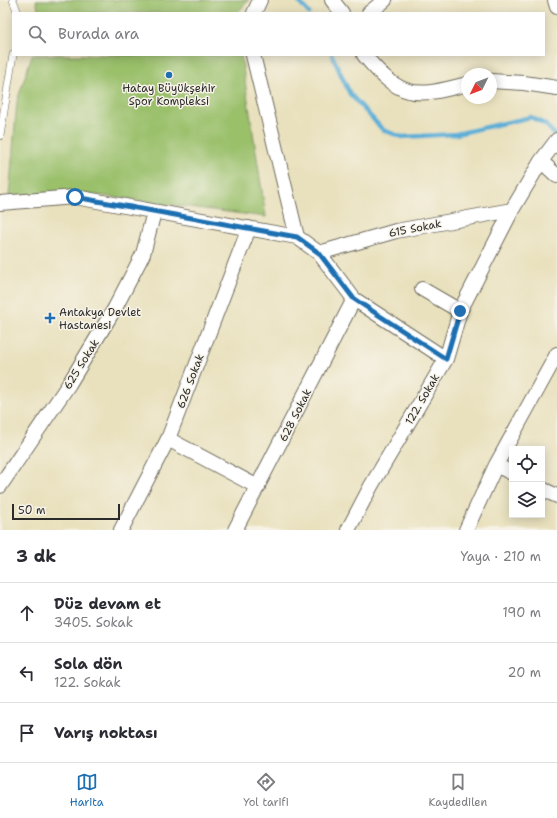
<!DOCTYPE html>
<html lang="tr">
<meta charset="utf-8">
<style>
body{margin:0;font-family:"Shantell Sans",sans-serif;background:#f7f7f7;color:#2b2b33}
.controls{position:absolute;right:12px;bottom:12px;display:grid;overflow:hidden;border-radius:0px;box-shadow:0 2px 10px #0003}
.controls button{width:36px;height:36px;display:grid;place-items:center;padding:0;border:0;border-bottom:1px solid #e1e1e2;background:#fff;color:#2b2b33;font:20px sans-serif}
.compass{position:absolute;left:461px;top:68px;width:36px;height:36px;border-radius:50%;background:#fff;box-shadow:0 2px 10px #0003;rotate:227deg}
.scale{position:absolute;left:12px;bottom:10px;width:108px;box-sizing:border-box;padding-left:4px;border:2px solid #2b2b2b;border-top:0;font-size:11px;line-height:14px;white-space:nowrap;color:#2b2b2b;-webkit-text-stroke:3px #f7f3e8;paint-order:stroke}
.stop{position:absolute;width:12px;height:12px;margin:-9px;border:3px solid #1f6fb2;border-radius:50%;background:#fff}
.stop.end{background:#1f6fb2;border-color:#fff;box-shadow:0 1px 4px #0008}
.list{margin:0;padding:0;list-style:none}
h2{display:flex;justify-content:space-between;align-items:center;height:52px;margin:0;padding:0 16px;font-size:17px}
h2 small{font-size:13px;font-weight:400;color:#7c7c81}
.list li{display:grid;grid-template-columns:26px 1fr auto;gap:12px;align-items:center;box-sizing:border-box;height:60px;padding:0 16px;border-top:1px solid #e1e1e2}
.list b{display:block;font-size:15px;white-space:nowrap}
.list p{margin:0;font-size:13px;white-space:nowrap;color:#7c7c81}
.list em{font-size:13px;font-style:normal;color:#7c7c81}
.icon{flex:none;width:22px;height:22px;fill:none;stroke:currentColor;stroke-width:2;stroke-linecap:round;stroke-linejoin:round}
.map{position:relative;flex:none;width:557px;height:530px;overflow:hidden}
.search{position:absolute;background:#fff;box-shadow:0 2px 10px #0003;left:12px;right:12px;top:12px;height:44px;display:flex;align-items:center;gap:10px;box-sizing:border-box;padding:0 14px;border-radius:0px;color:#7c7c81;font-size:15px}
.sheet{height:232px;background:#fff}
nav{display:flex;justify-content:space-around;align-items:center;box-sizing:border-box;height:56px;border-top:1px solid #e1e1e2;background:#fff;font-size:11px;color:#7c7c81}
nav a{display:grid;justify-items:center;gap:2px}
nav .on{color:#1f6fb2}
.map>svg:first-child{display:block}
</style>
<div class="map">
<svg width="557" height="530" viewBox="0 0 557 530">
<rect width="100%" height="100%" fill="#f7f3e8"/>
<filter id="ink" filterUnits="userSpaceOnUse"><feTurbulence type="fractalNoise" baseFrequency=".025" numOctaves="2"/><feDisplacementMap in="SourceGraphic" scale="8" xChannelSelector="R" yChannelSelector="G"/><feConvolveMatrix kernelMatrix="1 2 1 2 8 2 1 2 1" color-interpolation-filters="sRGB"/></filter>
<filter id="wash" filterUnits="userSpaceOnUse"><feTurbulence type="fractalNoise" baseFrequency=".012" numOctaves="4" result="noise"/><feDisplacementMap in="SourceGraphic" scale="16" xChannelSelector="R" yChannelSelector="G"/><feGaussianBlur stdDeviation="0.9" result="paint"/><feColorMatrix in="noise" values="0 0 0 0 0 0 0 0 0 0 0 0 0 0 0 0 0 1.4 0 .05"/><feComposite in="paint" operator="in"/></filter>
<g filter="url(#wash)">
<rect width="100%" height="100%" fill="#e9e1be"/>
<path fill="#9ac06b" stroke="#62764b" d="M36 0H249L237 13H39Z
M32 55H241L266 217 73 192 9 196 17 101Z"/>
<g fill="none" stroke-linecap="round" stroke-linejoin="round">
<path stroke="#5bafd7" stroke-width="4.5" d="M297 0 309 13
M332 55 350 94 383 130 402 137 456 134 531 117 546 125 557 137"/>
</g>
</g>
<g filter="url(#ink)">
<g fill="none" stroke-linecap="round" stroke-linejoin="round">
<g stroke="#6e6b5e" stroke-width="8">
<path id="lane" d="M13 0 18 13
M0 136 13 55"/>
</g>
<g stroke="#6e6b5e" stroke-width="16">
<path id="street" d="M332 0 342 13
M555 0 557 7
M254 13 260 0
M369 13 385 0
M253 55 297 237
M364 55C401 99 414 98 467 84
M491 81 524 83 557 88
M541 161 557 176
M0 203 75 197 297 237 319 253 354 299 446 359
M319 253 396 231 512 210
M422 289 460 311
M168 439 258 487
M496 465 512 473
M0 486 69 384 115 308 143 254 154 212
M542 489 557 496
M121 530 168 439 249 228
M235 530 354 299
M348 530 371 486 446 359 460 311 512 210 541 161 557 140
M466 530 496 465 557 354"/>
</g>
<use href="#lane" stroke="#fff" stroke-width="7"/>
<use href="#street" stroke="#fff" stroke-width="14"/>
</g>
</g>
<g fill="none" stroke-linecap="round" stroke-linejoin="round" filter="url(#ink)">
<path stroke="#1f6fb2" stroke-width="5" d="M75 197 297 237 319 253 354 299 446 359 460 311"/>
</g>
<g fill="#1f6fb2" stroke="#f7f3e8" stroke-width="1.5">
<circle cx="169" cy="75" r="4"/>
<path d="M48 312h4v4h4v4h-4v4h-4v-4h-4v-4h4z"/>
</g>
<g text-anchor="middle" stroke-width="3" stroke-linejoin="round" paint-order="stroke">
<g font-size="11" fill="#2b2b2b" stroke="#f7f3e8">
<text x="169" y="92">Hatay Büyükşehir<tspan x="169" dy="13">Spor Kompleksi</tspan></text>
<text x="59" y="316" text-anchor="start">Antakya Devlet<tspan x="59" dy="13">Hastanesi</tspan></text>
</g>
<g font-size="11" fill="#2b2b2b" stroke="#f7f3e8">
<text transform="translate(415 228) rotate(-11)" y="4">615 Sokak</text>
<text transform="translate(81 364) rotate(-58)" y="4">625 Sokak</text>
<text transform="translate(190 381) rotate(-69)" y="4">626 Sokak</text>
<text transform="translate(422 399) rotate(-60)" y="4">122. Sokak</text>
<text transform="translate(295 415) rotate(-63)" y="4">628 Sokak</text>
</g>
</g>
</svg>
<div class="controls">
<button><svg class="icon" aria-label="locate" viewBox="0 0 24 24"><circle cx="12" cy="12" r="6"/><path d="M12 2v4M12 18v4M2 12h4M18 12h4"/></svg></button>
<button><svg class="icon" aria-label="layers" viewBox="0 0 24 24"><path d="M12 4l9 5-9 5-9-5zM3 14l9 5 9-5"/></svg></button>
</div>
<svg class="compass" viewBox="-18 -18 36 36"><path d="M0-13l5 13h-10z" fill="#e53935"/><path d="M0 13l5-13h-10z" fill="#7c7c81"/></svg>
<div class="scale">50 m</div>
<div class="stop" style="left:75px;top:197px"></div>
<div class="stop end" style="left:460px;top:311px"></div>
<div class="search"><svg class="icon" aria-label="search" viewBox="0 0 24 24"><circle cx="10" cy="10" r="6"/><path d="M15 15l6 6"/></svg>Burada ara</div>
</div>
<section class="sheet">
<h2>3 dk<small>Yaya · 210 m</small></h2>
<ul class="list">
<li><svg class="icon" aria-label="ahead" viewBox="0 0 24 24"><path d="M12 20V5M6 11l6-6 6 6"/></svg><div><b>Düz devam et</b><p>3405. Sokak</p></div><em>190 m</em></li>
<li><svg class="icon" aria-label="left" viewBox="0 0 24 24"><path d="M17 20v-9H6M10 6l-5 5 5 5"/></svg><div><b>Sola dön</b><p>122. Sokak</p></div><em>20 m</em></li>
<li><svg class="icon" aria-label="arrive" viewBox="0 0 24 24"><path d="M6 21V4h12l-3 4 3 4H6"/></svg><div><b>Varış noktası</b></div></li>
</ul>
</section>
<nav>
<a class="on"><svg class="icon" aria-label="map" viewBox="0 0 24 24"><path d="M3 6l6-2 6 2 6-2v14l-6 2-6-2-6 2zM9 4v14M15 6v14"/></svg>Harita</a>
<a><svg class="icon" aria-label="directions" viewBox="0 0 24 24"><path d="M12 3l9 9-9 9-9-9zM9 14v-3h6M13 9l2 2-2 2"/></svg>Yol tarifi</a>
<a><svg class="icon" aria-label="saved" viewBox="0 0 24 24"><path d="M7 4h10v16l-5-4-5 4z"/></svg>Kaydedilen</a>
</nav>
